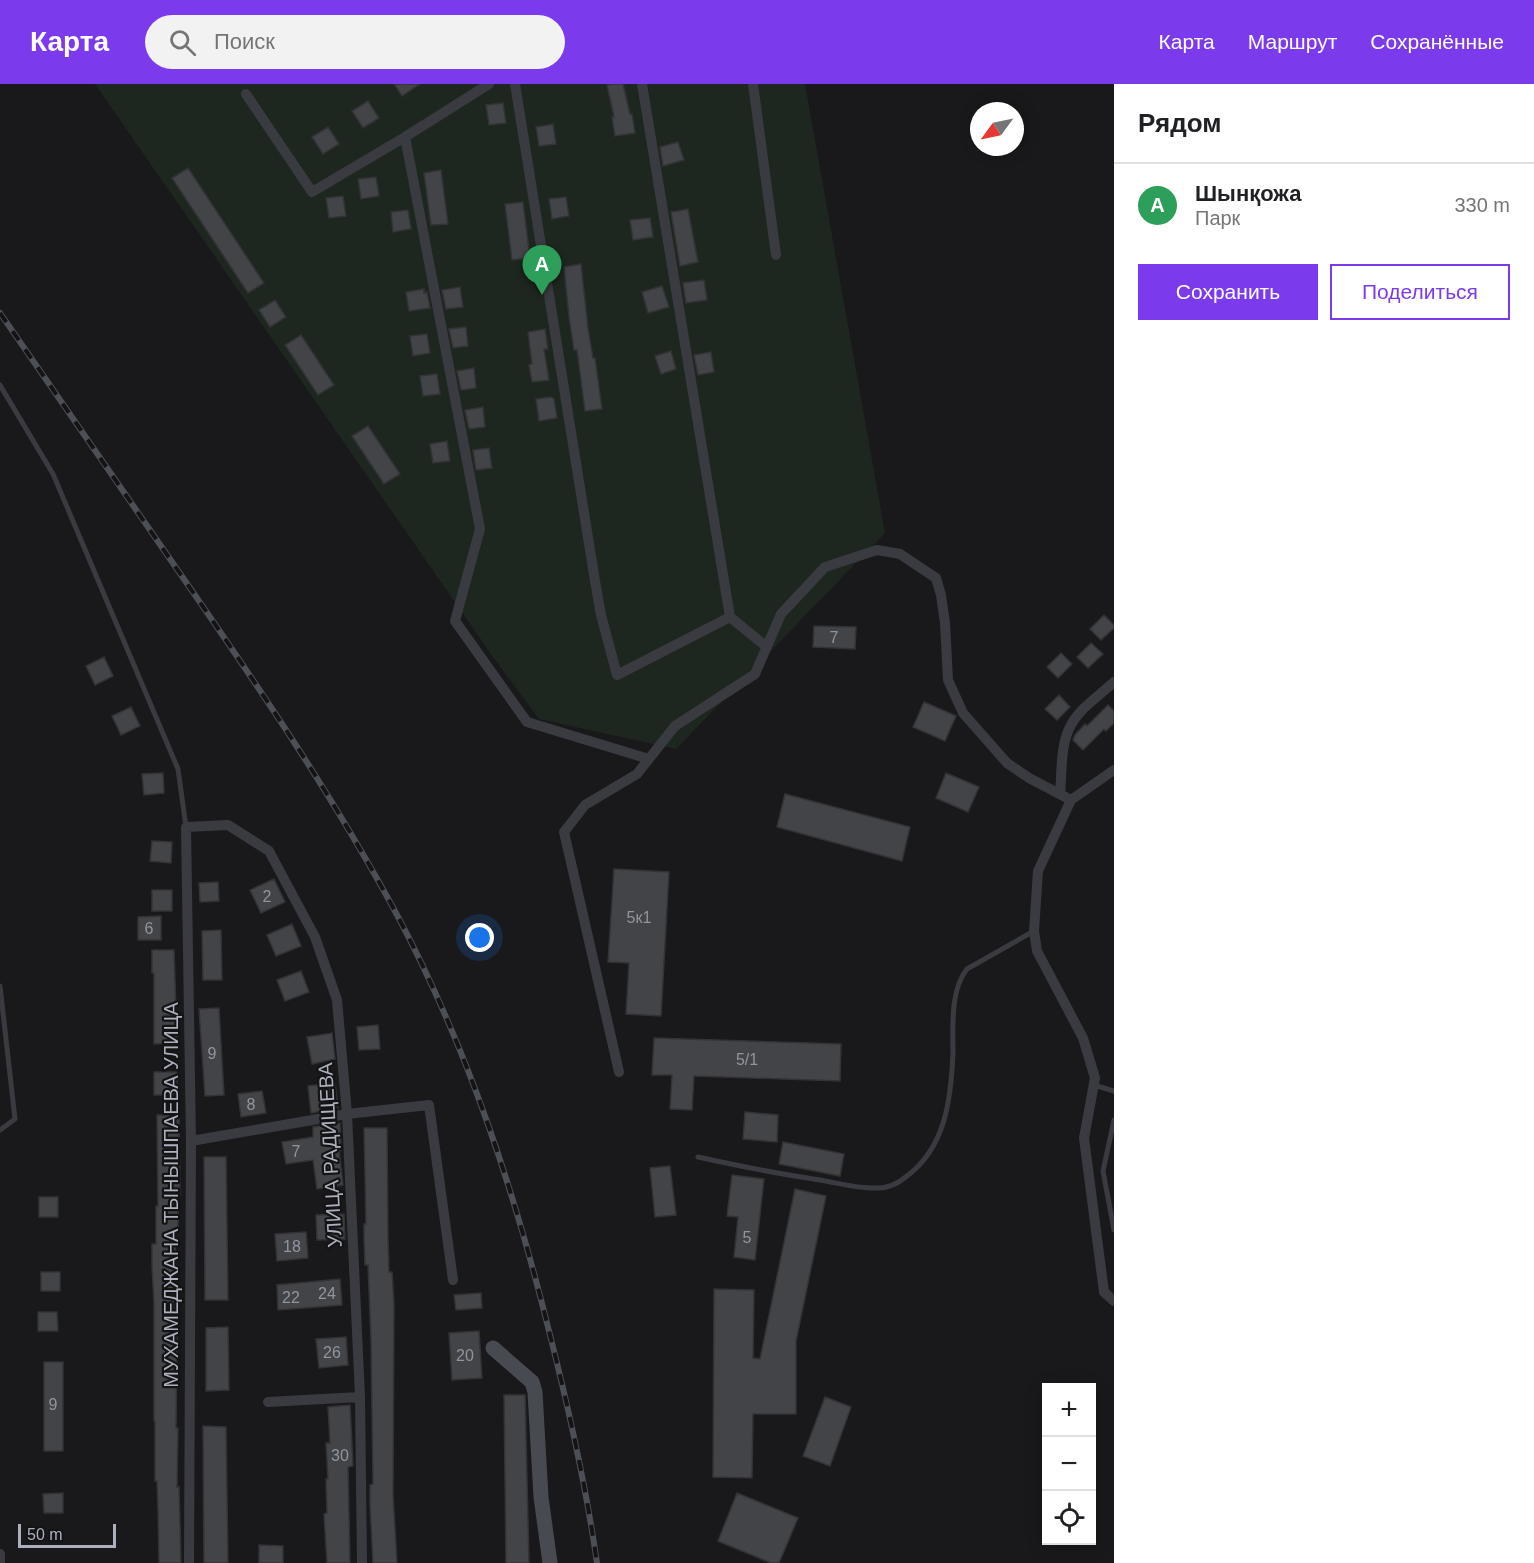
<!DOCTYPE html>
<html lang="ru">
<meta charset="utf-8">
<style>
body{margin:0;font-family:Helvetica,sans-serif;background:#f2f2f2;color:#202124}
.controls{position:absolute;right:18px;bottom:18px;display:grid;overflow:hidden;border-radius:0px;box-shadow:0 3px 15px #0003}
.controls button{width:54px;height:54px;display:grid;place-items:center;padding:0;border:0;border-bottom:2px solid #e0e0e0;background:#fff;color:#202124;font:30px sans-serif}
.compass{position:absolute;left:970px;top:18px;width:54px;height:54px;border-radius:50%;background:#fff;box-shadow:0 3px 15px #0003;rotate:237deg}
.scale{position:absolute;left:18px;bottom:15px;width:98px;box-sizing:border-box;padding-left:6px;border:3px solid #abb0bc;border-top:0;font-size:16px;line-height:21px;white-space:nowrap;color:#abb0bc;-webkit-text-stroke:4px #141416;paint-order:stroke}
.you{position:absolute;left:480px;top:854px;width:21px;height:21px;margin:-15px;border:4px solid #fff;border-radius:50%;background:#1a73e8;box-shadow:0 0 0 9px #1a73e833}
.badge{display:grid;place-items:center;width:39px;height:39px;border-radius:50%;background:#7c3aed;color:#fff;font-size:20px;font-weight:700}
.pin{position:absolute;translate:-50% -50px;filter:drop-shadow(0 2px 3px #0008)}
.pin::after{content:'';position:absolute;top:32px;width:21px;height:18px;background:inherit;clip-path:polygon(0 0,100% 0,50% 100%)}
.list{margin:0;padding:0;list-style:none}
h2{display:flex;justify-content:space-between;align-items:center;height:78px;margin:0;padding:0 24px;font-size:26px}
h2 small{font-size:20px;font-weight:400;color:#757577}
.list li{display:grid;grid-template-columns:39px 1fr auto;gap:18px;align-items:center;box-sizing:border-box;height:84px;padding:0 24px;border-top:2px solid #e0e0e0}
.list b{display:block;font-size:22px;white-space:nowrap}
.list p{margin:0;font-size:20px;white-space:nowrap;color:#757577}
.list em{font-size:20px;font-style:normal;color:#757577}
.actions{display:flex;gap:12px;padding:18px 24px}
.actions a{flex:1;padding:14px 0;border:2px solid #7c3aed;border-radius:0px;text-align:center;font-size:21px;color:#7c3aed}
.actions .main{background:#7c3aed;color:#fff}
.icon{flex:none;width:33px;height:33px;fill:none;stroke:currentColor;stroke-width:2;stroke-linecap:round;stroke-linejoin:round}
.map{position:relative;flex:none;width:1114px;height:1479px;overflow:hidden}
header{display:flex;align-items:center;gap:36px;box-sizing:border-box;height:84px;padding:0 30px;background:#7c3aed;color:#fff}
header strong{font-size:28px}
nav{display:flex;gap:33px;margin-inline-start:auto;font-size:21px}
.search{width:420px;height:54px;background:#f2f2f2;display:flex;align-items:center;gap:15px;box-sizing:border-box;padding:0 21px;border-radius:33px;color:#757577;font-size:22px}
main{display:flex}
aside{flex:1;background:#fff}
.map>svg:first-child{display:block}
</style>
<header>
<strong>Карта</strong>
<div class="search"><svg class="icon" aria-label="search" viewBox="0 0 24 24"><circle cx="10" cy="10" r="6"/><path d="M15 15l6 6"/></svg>Поиск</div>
<nav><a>Карта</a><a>Маршрут</a><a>Сохранённые</a></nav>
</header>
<main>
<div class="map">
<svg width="1114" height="1479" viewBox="0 0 1114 1479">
<rect width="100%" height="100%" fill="#19191b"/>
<path fill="#1e271f" d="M95 0H805L885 449 676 665 539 635 493 573Z"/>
<path fill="#434448" stroke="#333337" stroke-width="1.5" d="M394 0H420L402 12Z
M613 0H623L630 30H632L635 49 615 52 612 33H614L607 1Z
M368 17 379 34 363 44 352 27Z
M503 19 506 39 489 41 486 21Z
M553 40 556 60 539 62 536 43Z
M328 43 339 60 323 70 312 53Z
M678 58 684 76 663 82 660 63Z
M188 84 264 199 248 209 172 94Z
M441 86 448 140 431 141 424 89Z
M376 93 379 112 361 115 358 95Z
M343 112 346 132 329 134 326 114Z
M566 113 569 132 552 135 549 115Z
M523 118 530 174 512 176 505 120Z
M688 125 698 178 680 182 671 128Z
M408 126 411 145 393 148 391 128Z
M650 134 653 153 633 156 630 136Z
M581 180 588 244 593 274H595L602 325 585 327 577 266H574L569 233 564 183Z
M704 196 707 216 686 219 683 199Z
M662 202 669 223 648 229 642 208Z
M460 203 463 223 446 225 442 206Z
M424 205V209L427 208 430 224 409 227 406 208Z
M275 216 286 233 270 243 259 226Z
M466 243 468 262 453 264 449 245Z
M545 245 548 265H544L549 296 532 298 529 281 532 280 528 248Z
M427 250 430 269 413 272 410 252Z
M301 251 334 301 318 311 285 261Z
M671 267 676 285 661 290 655 272Z
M711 268 714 288 698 291 694 271Z
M474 284 476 304 461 306 457 287Z
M437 290 440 310 423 312 420 292Z
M551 313 554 315 557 334 539 337 536 315Z
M483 323 485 343 469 345 465 326Z
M368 342 400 390 384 400 352 352Z
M447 357 450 377 433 379 430 360Z
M489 364 492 384 476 386 473 366Z
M1104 531 1114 541V544L1101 556 1090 545Z
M814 542 856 543 855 565 813 563Z
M1091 559 1103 570 1088 584 1077 573Z
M1061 569 1072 580 1058 594 1047 583Z
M104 573 113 592 95 601 86 582Z
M1059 611 1070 623 1057 636 1045 625Z
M924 618 956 632 945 657 913 643Z
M1108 621 1114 627V639L1106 647 1104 645 1083 666 1073 656 1075 651 1085 640 1087 642Z
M131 623 140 642 121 651 112 632Z
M163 689 164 709 144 711 142 690Z
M946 689 979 703 968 728 936 714Z
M785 710 910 743 902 777 777 743Z
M152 757 172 758 171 779 150 777Z
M614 785 669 788 661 932 626 930 629 879 608 878Z
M274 795 285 818 261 829 250 806Z
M218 798 219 817 200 818 199 799Z
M152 806H172V827H152Z
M161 832V856H138V833Z
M292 840 301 862 276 872 267 851Z
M221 846 222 896H203L202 847Z
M152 866H174L177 959 154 960V889H152Z
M301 887 309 908 285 917 277 896Z
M219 924 224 1011 205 1012 199 925Z
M378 941 380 965 359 966 357 943Z
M332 949 335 975 312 980 307 953Z
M654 954 841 960 840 997 694 992 692 1026 670 1025 672 991H652Z
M154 988H177V1011H154Z
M335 999 338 1024 311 1029 308 1002Z
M262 1007 266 1029 241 1033 238 1010Z
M745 1028 778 1031 777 1058 743 1055Z
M157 1031H179L180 1112H178V1144H175L177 1252 176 1344H178L177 1403H179L181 1479H159L158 1426 157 1397H155V1337H154V1219L152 1183V1160H156V1122H158Z
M340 1039 341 1066H339L343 1101 317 1105 313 1076 286 1080 282 1058 313 1053V1043Z
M364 1044H387L388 1155 389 1188H392L394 1220 393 1411 397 1479H373L370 1421V1401L373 1400 371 1255 368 1181H365L364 1154V1140H366Z
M783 1058 844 1070 840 1092 779 1080Z
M204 1073H226L228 1216H205Z
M670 1082 676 1131 655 1133 650 1084Z
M732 1091 764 1095 755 1176 734 1173 738 1133 727 1132Z
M795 1105 826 1112 796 1257V1330H753L752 1394 713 1393 714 1205 754 1206 753 1274 760 1275Z
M39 1113H58V1133H39Z
M344 1130 345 1155 317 1156 316 1131Z
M306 1148 308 1174 277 1177 275 1150Z
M41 1188H60V1207H41Z
M340 1195 342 1221 278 1226 277 1201Z
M481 1209 482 1224 456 1226 454 1211Z
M38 1228H57L58 1247H38Z
M228 1243 229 1306 206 1307V1244Z
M479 1247 482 1294 452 1296 449 1249Z
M346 1253 348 1281 319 1284 316 1255Z
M44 1278H63V1367H44Z
M504 1311H525L529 1479H506Z
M825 1313 851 1323 830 1382 803 1372Z
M350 1321 353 1382 348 1383 350 1479H327L324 1430 327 1429 326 1395H328L326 1359H330L328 1323Z
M203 1342 226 1343 228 1479H204Z
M63 1409V1429H44L43 1410Z
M737 1409 798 1434 779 1479H771L718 1457Z
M259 1461 283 1462V1479H259Z"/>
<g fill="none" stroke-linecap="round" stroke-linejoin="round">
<path stroke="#3a3b41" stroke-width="5" d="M0 301 53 390 178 685 186 743
M0 902 15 1035 0 1046
M1094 1001 1114 1007
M1114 1036 1103 1087 1114 1146
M698 1073C739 1082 779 1090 820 1096 838 1099 859 1105 878 1104 889 1104 900 1098 907 1092 946 1063 951 1014 953 969 953 943 950 906 967 885L1034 847"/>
<path stroke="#3a3b41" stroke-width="10" d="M515 0 595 497 601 531 617 591 730 533 767 563
M642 0 730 533
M753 0 776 171
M246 10 312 108 405 53 489 0
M405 53 480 445 455 537 527 638 649 675
M1114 686 1071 716 1038 787 1034 847 1037 867 1083 954 1095 994 1084 1054 1104 1208 1114 1217
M1060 710C1062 689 1060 660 1071 641 1080 624 1100 611 1114 598
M619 988 564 748 585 721 637 690 675 642 755 590 781 530 825 483 877 466 900 470 936 494 941 511 945 539 948 596 963 629 1007 679 1029 694 1071 716
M191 1057 347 1030 429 1021 453 1196
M268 1318 360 1313
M0 1470V1479
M189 1479 191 1057 186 743 228 741 269 767 315 853 337 916 347 1030 360 1313 362 1479"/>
<path stroke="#484a51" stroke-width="15" d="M493 1264 532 1298 535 1308 541 1413 550 1479"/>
<g stroke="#4d4f56" stroke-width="6">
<path id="rail" d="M0 229C63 320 125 410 188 501 262 608 334 714 396 829 467 962 514 1105 550 1251 569 1326 586 1402 597 1479"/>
</g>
<use href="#rail" stroke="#141416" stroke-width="4" stroke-dasharray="11" stroke-linecap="butt"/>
</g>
<g text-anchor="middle" stroke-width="4.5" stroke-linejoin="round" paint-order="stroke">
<g font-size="16" fill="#91959f">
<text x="834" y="559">7</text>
<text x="267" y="818">2</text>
<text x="639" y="839">5к1</text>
<text x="149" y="850">6</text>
<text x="212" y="975">9</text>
<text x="747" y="981">5/1</text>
<text x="251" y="1026">8</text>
<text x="296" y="1073">7</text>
<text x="747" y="1159">5</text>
<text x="292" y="1168">18</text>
<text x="327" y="1215">24</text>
<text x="291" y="1219">22</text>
<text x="332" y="1274">26</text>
<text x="465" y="1277">20</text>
<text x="53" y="1326">9</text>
<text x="340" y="1377">30</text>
</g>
<g font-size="20" fill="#abb0bc" stroke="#141416">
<text transform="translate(330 1071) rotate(-93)" y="7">УЛИЦА РАДИЩЕВА</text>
<text transform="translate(171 1111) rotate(-90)" y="7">МУХАМЕДЖАНА ТЫНЫШПАЕВА УЛИЦА</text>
</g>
</g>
</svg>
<div class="controls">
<button>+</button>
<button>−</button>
<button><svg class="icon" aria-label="locate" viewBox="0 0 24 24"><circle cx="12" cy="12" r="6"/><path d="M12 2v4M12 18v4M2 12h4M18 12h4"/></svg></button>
</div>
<svg class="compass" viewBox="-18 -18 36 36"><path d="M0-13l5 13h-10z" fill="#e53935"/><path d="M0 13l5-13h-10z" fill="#757577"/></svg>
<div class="scale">50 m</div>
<div class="you"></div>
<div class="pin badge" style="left:542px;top:211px;background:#2e9e5b">A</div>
</div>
<aside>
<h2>Рядом<small></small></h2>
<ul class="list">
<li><span class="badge" style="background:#2e9e5b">A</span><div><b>Шынқожа</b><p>Парк</p></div><em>330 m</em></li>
</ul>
<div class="actions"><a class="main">Сохранить</a><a>Поделиться</a></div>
</aside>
</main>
